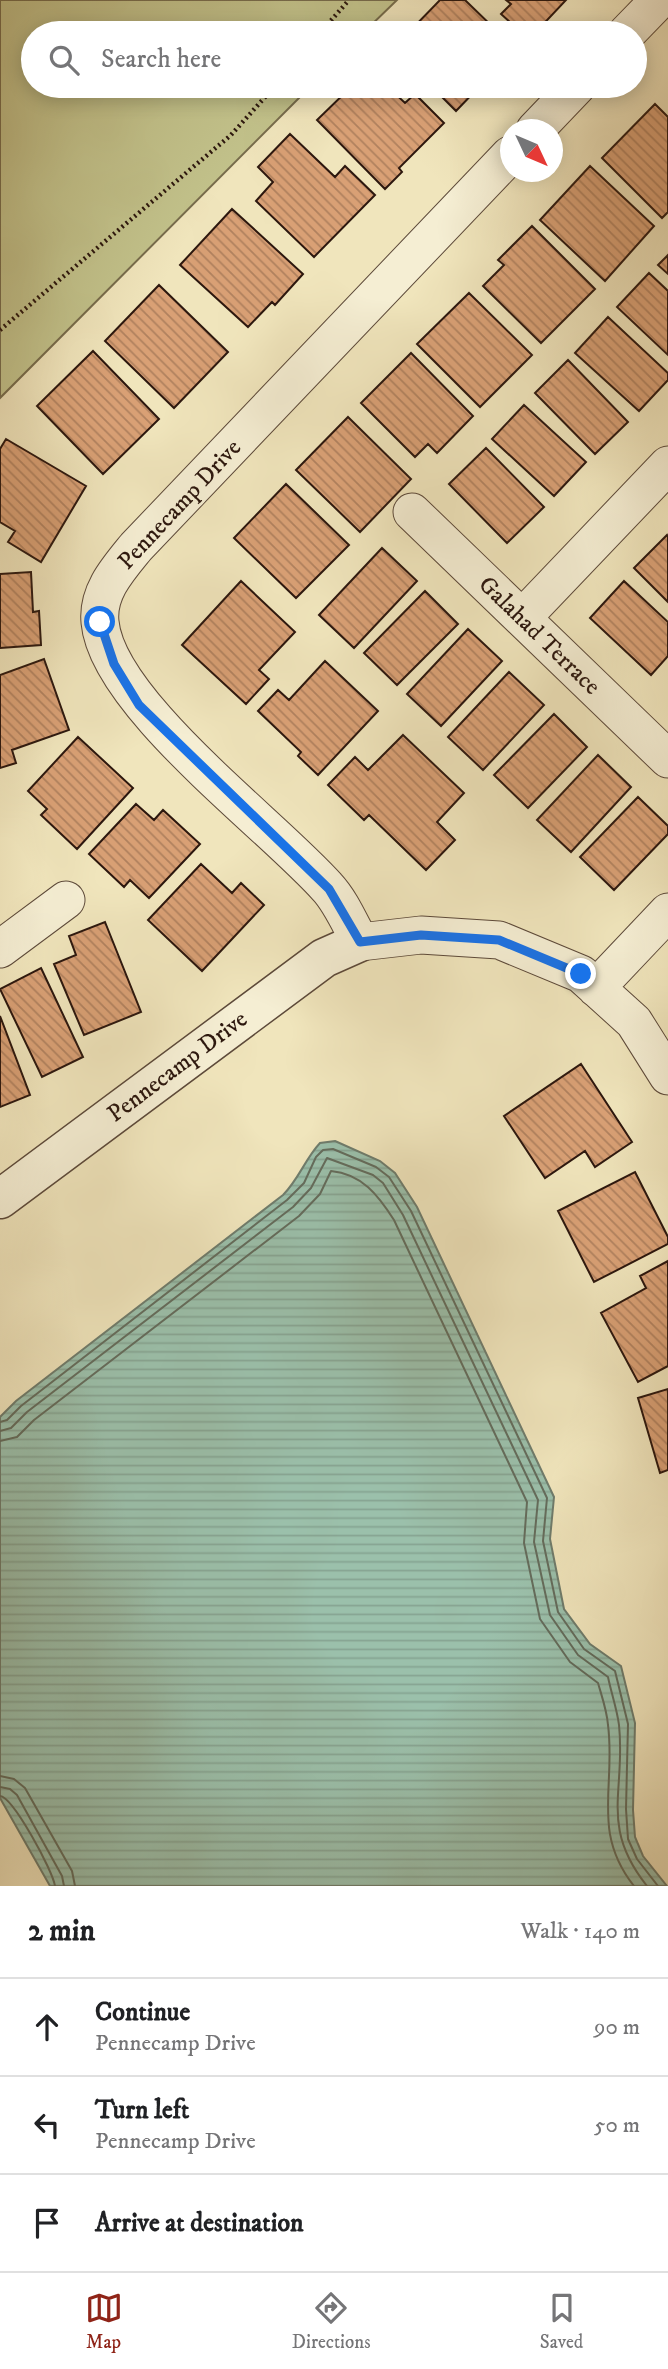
<!DOCTYPE html>
<meta charset="utf-8">
<style>
body{margin:0;font-family:"IM FELL DW Pica",serif;background:#f2f2f2;color:#202124}
.compass{position:absolute;left:500px;top:119px;width:63px;height:63px;border-radius:50%;background:#fff;box-shadow:0 4px 18px #0003;rotate:134deg}
.stop{position:absolute;width:21px;height:21px;margin:-16px;border:5px solid #1a73e8;border-radius:50%;background:#fff}
.stop.end{background:#1a73e8;border-color:#fff;box-shadow:0 2px 7px #0008}
.list{margin:0;padding:0;list-style:none}
h2{display:flex;justify-content:space-between;align-items:center;height:91px;margin:0;padding:0 28px;font-size:30px}
h2 small{font-size:23px;font-weight:400;color:#757577}
.list li{display:grid;grid-template-columns:46px 1fr auto;gap:21px;align-items:center;box-sizing:border-box;height:98px;padding:0 28px;border-top:2px solid #e0e0e0}
.list b{display:block;font-size:26px;white-space:nowrap}
.list p{margin:0;font-size:23px;white-space:nowrap;color:#757577}
.list em{font-size:23px;font-style:normal;color:#757577}
.icon{flex:none;width:38px;height:38px;fill:none;stroke:currentColor;stroke-width:2;stroke-linecap:round;stroke-linejoin:round}
.map{position:relative;flex:none;width:668px;height:1886px;overflow:hidden}
.search{position:absolute;background:#fff;box-shadow:0 4px 18px #0003;left:21px;right:21px;top:21px;height:77px;display:flex;align-items:center;gap:18px;box-sizing:border-box;padding:0 24px;border-radius:38px;color:#757577;font-size:26px}
.sheet{height:385px;background:#fff}
nav{display:flex;justify-content:space-around;align-items:center;box-sizing:border-box;height:98px;border-top:2px solid #e0e0e0;background:#fff;font-size:19px;color:#757577}
nav a{display:grid;justify-items:center;gap:4px}
nav .on{color:#8f2418}
.map>svg:first-child{display:block}
</style>
<div class="map">
<svg width="668" height="1886" viewBox="0 0 668 1886">
<defs>
<pattern id="water-rules" width="6" height="5" patternUnits="userSpaceOnUse" patternTransform="scale(1.75)"><rect width="6" height="5" fill="#9bc0ab"/><path d="M0 2.5h6" fill="none" stroke="#86a492"/></pattern>
<pattern id="building-back-hatch" width="6" height="6" patternUnits="userSpaceOnUse" patternTransform="scale(1.75)"><rect width="6" height="6" fill="#d9a075"/><path d="M-1 5l2 2M0 0l6 6M5-1l2 2" fill="none" stroke="#b0815e"/></pattern>
</defs>
<rect width="100%" height="100%" fill="#f0e5bc"/>
<filter id="stains"><feTurbulence type="fractalNoise" baseFrequency=".00286" numOctaves="4"/><feColorMatrix values="0 0 0 0 .2 0 0 0 0 .09 0 0 0 0 .02 0 0 0 .5 -.17"/></filter>
<radialGradient id="worn" r=".72"><stop offset=".6" stop-color="#630" stop-opacity="0"/><stop offset="1" stop-color="#630" stop-opacity=".3"/></radialGradient>
<path fill="#c2c28b" stroke="#776c4c" stroke-width="2" d="M0 0H397L363 33H33V86H311L0 398Z"/>
<path fill="url(#water-rules)" stroke="#6f7c6c" stroke-width="2" d="M335 1141 380 1161 395 1173 417 1207 554 1497 550 1539 564 1609 590 1644 621 1666 635 1723 633 1810 635 1837 643 1856 667 1886H50L0 1798V1417L16 1401 283 1195C299 1179 305 1159 320 1143Z"/>
<g fill="none" stroke-linecap="round" stroke-linejoin="round">
<path stroke="#646c5c" stroke-width="2" d="M0 1422 7 1420 21 1406 287 1200 304 1183 316 1157 323 1150 333 1149 376 1167 389 1177 411 1211 547 1498 543 1541 558 1612 584 1649 615 1671 628 1724 626 1809 628 1839 637 1859 658 1886
M0 1431 11 1428 27 1412 293 1207 311 1188 327 1158 373 1175 383 1183 403 1215 538 1500 534 1542 550 1615 578 1655 608 1677C611 1692 617 1709 619 1725 626 1791 599 1826 647 1886
M0 1441 17 1437 34 1420 299 1216 320 1194 331 1171C362 1174 378 1195 394 1220L527 1502 524 1543 540 1619 570 1662 598 1683C602 1697 607 1711 608 1725 616 1786 591 1832 634 1886
M0 1776 14 1779 25 1788 72 1871 75 1886
M0 1787 10 1789 17 1795 62 1876 64 1886
M0 1796C13 1797 53 1871 55 1886"/>
</g>
<path fill="url(#building-back-hatch)" stroke="#2c170e" stroke-width="2" d="M440 0H465L499 33H408Z
M506 0H566L535 33H522L501 14 511 4Z
M352 86H387L405 103 415 94 444 123 399 168 402 172 385 189 317 120Z
M431 86H480L456 111Z
M655 104 668 117V212L662 218 602 158Z
M290 134 335 177 345 166 375 195 314 257 256 201 273 182 258 167Z
M590 166 654 226 605 281 540 220Z
M232 209 303 274 275 305 272 302 248 327 180 265Z
M532 226 595 289 541 343 483 286 504 265 498 260Z
M668 255V274L658 265Z
M649 273 668 291V355L617 307Z
M159 285 228 352 174 408 105 341Z
M469 293 532 355 480 407 417 344Z
M608 317 668 373V380L639 411 575 353Z
M93 351 159 419 103 474 37 406Z
M411 353 473 416 437 453 428 444 415 457 361 403Z
M568 360 628 422 595 454 535 393Z
M524 405 586 462 554 496 492 439Z
M348 417 411 479 360 532 296 470Z
M6 439 86 486 41 562 8 542 15 531 0 522V449Z
M486 448 544 507 507 543 449 484Z
M286 484 349 545 296 598 234 538Z
M667 535 668 537V602L634 568Z
M382 548 417 581 354 648 319 615Z
M31 572 33 612 39 611 41 645 0 648V574Z
M241 581 295 632 259 670 269 679 246 704 182 645Z
M624 581 668 622V656L651 675 590 618Z
M425 591 458 624 397 685 364 653Z
M468 629 502 661 441 726 407 694Z
M44 659 69 730 12 750 16 763 0 768V675Z
M325 661 378 711 318 775 298 756 301 752 258 711 278 690 289 700Z
M509 672 544 705 483 770 448 737Z
M554 714 587 747 528 808 494 775Z
M403 735 464 793 437 822 455 840 426 870 369 815 364 820 328 785 355 757 368 770Z
M78 737 133 788 77 849 41 815 47 809 28 791Z
M598 755 631 787 571 852 537 820Z
M638 797 668 826V834L614 890 580 857Z
M136 804 154 820 163 810 200 844 149 898 130 880 124 887 89 854Z
M201 864 232 893 241 883 264 905 202 971 148 920Z
M105 922 141 1012 84 1035 54 964 76 955 69 936Z
M41 968 83 1057 42 1077 0 989Z
M0 1016 30 1095 0 1107Z
M581 1064 632 1142 595 1167 585 1151 545 1178 504 1116Z
M635 1172 668 1237V1244L594 1282 558 1211Z
M668 1261V1366L638 1382 601 1313 646 1288 640 1276Z
M668 1389V1470L660 1473 638 1398Z"/>
<g fill="none" stroke-linecap="round" stroke-linejoin="round">
<g stroke="#5d4a3a" stroke-width="39">
<path id="minor" d="M627 33 659 0
M535 130 577 86
M510 155 136 547C118 569 97 592 100 622 107 703 271 824 327 887 341 902 350 924 360 942L421 935 499 940 581 974 634 1022 668 1076
M412 512 668 759
M522 618 668 465
M0 949 66 900
M596 988 668 912"/>
</g>
<g stroke="#5d4a3a" stroke-width="41">
<path id="tertiary" d="M0 1199 324 958 360 942"/>
</g>
<path stroke="#2c170e" stroke-width="4.5" stroke-dasharray="2 3.5" stroke-linecap="butt" d="M320 33 349 0
M0 330 231 135 275 86"/>
<use href="#minor" stroke="#f5eed3" stroke-width="37"/>
<use href="#tertiary" stroke="#f5eed3" stroke-width="38"/>
</g>
<g fill="none" stroke-linecap="round" stroke-linejoin="round">
<path stroke="#1a73e8" stroke-width="9" d="M100 622 114 664 139 705 329 889 360 942 421 935 499 940 581 974"/>
</g>
<g text-anchor="middle" stroke-width="5" stroke-linejoin="round" paint-order="stroke">
<g font-size="24" fill="#2c170e" stroke="#f5eed3">
<text transform="translate(179 504) rotate(-47)" y="8">Pennecamp Drive</text>
<text transform="translate(540 635) rotate(44)" y="8">Galahad Terrace</text>
<text transform="translate(177 1066) rotate(-37)" y="8">Pennecamp Drive</text>
</g>
</g>
<rect width="100%" height="100%" filter="url(#stains)"/>
<rect width="100%" height="100%" fill="url(#worn)"/>
</svg>
<svg class="compass" viewBox="-18 -18 36 36"><path d="M0-13l5 13h-10z" fill="#e53935"/><path d="M0 13l5-13h-10z" fill="#757577"/></svg>
<div class="stop" style="left:100px;top:622px"></div>
<div class="stop end" style="left:581px;top:974px"></div>
<div class="search"><svg class="icon" aria-label="search" viewBox="0 0 24 24"><circle cx="10" cy="10" r="6"/><path d="M15 15l6 6"/></svg>Search here</div>
</div>
<section class="sheet">
<h2>2 min<small>Walk · 140 m</small></h2>
<ul class="list">
<li><svg class="icon" aria-label="ahead" viewBox="0 0 24 24"><path d="M12 20V5M6 11l6-6 6 6"/></svg><div><b>Continue</b><p>Pennecamp Drive</p></div><em>90 m</em></li>
<li><svg class="icon" aria-label="left" viewBox="0 0 24 24"><path d="M17 20v-9H6M10 6l-5 5 5 5"/></svg><div><b>Turn left</b><p>Pennecamp Drive</p></div><em>50 m</em></li>
<li><svg class="icon" aria-label="arrive" viewBox="0 0 24 24"><path d="M6 21V4h12l-3 4 3 4H6"/></svg><div><b>Arrive at destination</b></div></li>
</ul>
</section>
<nav>
<a class="on"><svg class="icon" aria-label="map" viewBox="0 0 24 24"><path d="M3 6l6-2 6 2 6-2v14l-6 2-6-2-6 2zM9 4v14M15 6v14"/></svg>Map</a>
<a><svg class="icon" aria-label="directions" viewBox="0 0 24 24"><path d="M12 3l9 9-9 9-9-9zM9 14v-3h6M13 9l2 2-2 2"/></svg>Directions</a>
<a><svg class="icon" aria-label="saved" viewBox="0 0 24 24"><path d="M7 4h10v16l-5-4-5 4z"/></svg>Saved</a>
</nav>
